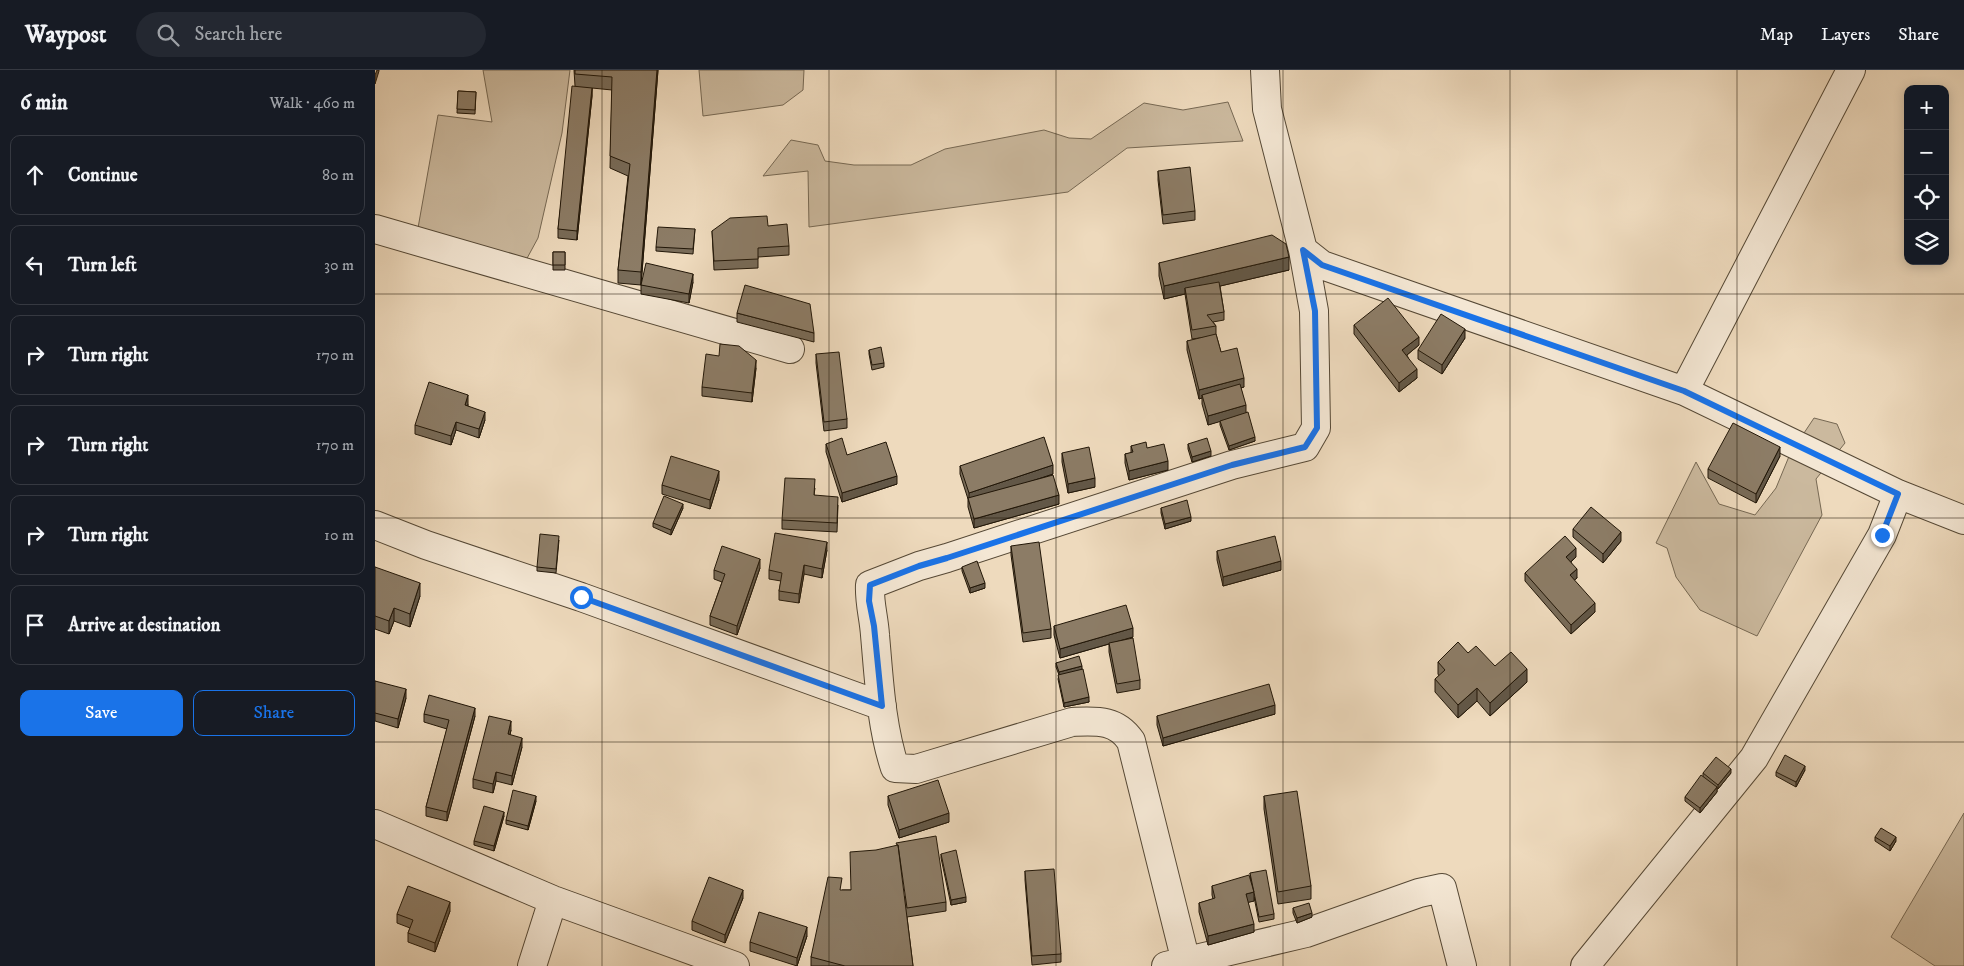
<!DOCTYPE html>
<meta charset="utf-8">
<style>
body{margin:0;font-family:"IM FELL DW Pica",serif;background:#242831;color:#f1f3f6}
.controls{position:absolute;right:15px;top:15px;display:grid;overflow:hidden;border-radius:10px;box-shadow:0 2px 12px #0003}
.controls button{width:45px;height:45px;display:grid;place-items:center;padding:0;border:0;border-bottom:1px solid #363941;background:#171b24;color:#f1f3f6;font:25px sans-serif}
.stop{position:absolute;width:15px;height:15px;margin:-11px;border:4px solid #1a73e8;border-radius:50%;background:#fff}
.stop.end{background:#1a73e8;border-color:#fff;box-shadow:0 1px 5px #0008}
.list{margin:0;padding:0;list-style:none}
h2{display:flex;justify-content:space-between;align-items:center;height:65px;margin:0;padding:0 20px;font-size:21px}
h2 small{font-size:16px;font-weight:400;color:#9ea1a6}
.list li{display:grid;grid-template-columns:32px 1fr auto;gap:15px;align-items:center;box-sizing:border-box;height:80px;margin:0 10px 10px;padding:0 10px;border:1px solid #363941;border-radius:10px}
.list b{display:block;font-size:19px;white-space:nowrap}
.list em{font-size:16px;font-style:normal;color:#9ea1a6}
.actions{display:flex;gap:10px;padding:15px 20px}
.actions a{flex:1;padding:11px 0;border:1px solid #1a73e8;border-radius:10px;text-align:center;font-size:18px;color:#1a73e8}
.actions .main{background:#1a73e8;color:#fff}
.icon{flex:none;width:28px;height:28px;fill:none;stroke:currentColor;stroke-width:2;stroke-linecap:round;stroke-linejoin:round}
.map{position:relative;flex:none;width:1589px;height:896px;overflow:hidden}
header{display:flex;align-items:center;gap:30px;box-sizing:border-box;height:70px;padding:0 25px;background:#171b24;border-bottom:1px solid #363941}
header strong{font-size:24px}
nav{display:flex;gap:28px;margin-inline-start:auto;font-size:18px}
.search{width:350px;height:45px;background:#242831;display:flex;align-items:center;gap:12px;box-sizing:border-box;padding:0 18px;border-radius:28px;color:#9ea1a6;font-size:19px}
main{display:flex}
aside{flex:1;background:#171b24}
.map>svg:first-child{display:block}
</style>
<header>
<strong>Waypost</strong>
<div class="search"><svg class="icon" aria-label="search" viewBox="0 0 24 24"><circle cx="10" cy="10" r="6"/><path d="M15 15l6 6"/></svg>Search here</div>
<nav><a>Map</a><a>Layers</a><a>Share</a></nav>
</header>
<main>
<aside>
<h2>6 min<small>Walk · 460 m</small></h2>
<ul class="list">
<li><svg class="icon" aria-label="ahead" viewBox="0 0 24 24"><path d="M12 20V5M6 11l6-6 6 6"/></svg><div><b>Continue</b></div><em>80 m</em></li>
<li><svg class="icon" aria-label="left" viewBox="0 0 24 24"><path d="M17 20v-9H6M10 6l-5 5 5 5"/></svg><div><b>Turn left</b></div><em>30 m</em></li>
<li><svg class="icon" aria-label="right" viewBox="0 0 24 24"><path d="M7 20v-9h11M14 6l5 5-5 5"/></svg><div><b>Turn right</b></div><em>170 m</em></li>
<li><svg class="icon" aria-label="right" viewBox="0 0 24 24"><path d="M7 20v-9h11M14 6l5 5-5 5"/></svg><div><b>Turn right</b></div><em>170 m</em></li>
<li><svg class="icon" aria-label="right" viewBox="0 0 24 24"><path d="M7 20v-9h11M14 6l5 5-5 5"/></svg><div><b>Turn right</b></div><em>10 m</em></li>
<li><svg class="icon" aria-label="arrive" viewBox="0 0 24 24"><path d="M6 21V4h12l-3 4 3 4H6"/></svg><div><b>Arrive at destination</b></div></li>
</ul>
<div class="actions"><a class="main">Save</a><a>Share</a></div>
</aside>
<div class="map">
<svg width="1589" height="896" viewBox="0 0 1589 896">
<rect width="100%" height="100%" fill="#eedabd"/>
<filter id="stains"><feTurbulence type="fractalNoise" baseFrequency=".004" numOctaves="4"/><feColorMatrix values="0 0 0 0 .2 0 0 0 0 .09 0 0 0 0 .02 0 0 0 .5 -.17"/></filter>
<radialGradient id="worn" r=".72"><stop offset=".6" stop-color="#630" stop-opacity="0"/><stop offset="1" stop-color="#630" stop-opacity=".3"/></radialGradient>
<path fill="#cbb99e" stroke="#766853" d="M108 0H195L187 63 163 168 150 192 43 158 63 45 117 52Z
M324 0H429L428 20 408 35 328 46Z
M853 32 868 71 752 78 693 122 434 157 433 101 388 106 416 70 443 75 450 91 479 95H536L570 79 669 60 694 68 716 69 769 33 808 40Z
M1439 348 1462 354 1470 373 1441 409 1447 445 1382 566 1325 540 1301 507 1292 478 1281 473 1321 392 1344 434 1380 445 1401 418 1415 384Z
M1589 743V896H1560L1516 867Z"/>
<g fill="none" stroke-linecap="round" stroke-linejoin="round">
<g stroke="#554835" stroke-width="30">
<path id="minor" d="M0 159 415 279
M928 180 947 195 1309 321 1523 424 1589 450
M1309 321 1476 0
M0 455 51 475 206 527 507 636
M0 754 178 830 360 896
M157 896 178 830
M791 896 931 863 1044 823 1067 818 1087 896
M812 896 756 671C741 649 722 651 697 652L541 699 520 698C506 656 504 609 500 565 499 548 494 532 495 515L544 496 572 488 857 395 930 377 941 358 939 241 928 180 892 39 890 0
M1210 896 1379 688 1507 465 1523 424"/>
</g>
<use href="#minor" stroke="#f4e7d4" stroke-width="28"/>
</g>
<path fill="#786b58" stroke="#221708" d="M199 0H283L266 215 243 213V200L253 106 235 98 237 20 217 18V26L202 170 183 168V159L200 16Z
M83 21 101 22 100 44 82 43Z
M783 101 820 141V150L788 154 783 110Z
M393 156 414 176V185L383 187V198L339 200 337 161Z
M320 159 318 184 281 181V177Z
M178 182H190V200H178Z
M784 193 914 200 845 216 849 242V250L838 252 841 256V264L846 282 869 317 866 318 871 343 880 371 854 380 845 355V351L833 355 827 334V328L824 329 812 280V271L832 267 817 269 810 224 789 229 784 206Z
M318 212 314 233 266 224V215Z
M362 243 439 263V272L362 252Z
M979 255 1044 275 1032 285 1042 308 1024 322 979 264Z
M1090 268 1067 304 1043 289V280Z
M494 280 509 293V297L497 300 494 284Z
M441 284 472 349V358L449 361 441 293Z
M381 298 377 332 327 326V317Z
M93 334V336L110 350 104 368 81 360 76 375 40 364V355Z
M451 374 472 385 522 414 467 432 451 382Z
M813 374 836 386 817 392 813 379Z
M756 376 772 378 793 400 754 410 750 393V384L756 383Z
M687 383 720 417 693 423 687 392Z
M1405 386 1381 433 1333 408V399Z
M585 396 678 404 667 408 684 434 599 458 593 437V429L585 404Z
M344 410 335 439 287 424V415Z
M440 418 439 425 463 435 462 462 407 459V450Z
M308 438 296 465 278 457V453Z
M786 438 816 451 790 459 786 443Z
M1198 459 1246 471 1228 493 1198 467Z
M184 470 181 503 162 501V497Z
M636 476 676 559V568L648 572 636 485Z
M452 480 447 508 429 504 424 533 404 530V521L406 511 394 509V500Z
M842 481 906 500 848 516 842 490Z
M1201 487 1196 492 1202 508 1199 510 1220 542 1196 564 1150 511V503Z
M0 497 45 526 35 557 19 551 14 564 0 559Z
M587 497 610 518 595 523 587 501Z
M385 498 362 565 335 555V546L347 512 339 509V500Z
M679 556 758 567 750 569 765 610V619L742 623 734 582V574L685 588 679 565Z
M1093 583 1152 612 1115 646 1102 631 1083 648 1060 622V609L1064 606 1063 604V592Z
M681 593 707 600 714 632 689 637 683 609 684 605 681 597Z
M0 611 31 628 23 658 0 651Z
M49 644 100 646 72 751 51 746V737L72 659 49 652Z
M900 644 788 676 782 655V646Z
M136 660 135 665 147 677 137 715 121 711 118 723 98 718V709Z
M1430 700 1421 717 1401 706V702Z
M1328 703H1356L1343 719H1342V722L1325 743 1310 731V727L1328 707Z
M513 726 574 752 524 768 513 735Z
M889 726 936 816V829L903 834 889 739Z
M161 731 153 760 131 754V750Z
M129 746 119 781 99 775V771Z
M1500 767 1521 771 1515 781 1500 771Z
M566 784 591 832 576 835 566 788Z
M650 801 686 884V892L657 895 650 810Z
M875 803 899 844V849L884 852 879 827V831L873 832 879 862 833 875 824 842V833L838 829 837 825V816L876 813Z
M467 820H476L571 832V841L532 847 538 896H436V887Z
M368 828 350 873 317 860V851Z
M918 838 937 847 922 853 918 843Z
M75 841 60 882 33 872V863L35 858 22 853V844Z
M432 866 422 896 375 881V872Z"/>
<path fill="#625747" stroke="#221708" d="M2 0H4V1L0 14V5Z
M282 0H283L266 215V202Z
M217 18V26L202 170V161Z
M914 187V200L811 224 810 218V224L789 229V216Z
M318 204V212L314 233V224Z
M1090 259V268L1067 304V295Z
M1044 267V275L1027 289V280Z
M381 290V298L377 332V323Z
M1042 299V308L1024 322V313Z
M869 308V317L828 328 827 325V328L824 329V320Z
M93 325V334L90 344V335Z
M871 335V344L833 355V346Z
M110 342V350L104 368V359Z
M81 352V360L76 375V366Z
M880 367V371L854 380V376Z
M1405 377V386L1381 433V424Z
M836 381V386L817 392V387Z
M793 391V400L754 410V401Z
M678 395V404L594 432V423Z
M344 401V410L335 439V430Z
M522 406V414L467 432V423Z
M720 408V417L693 423V414Z
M684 425V434L599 458V449Z
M308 434V438L296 465V460Z
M816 447V451L790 459V454Z
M1246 462V471L1228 493V484Z
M452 472V480L447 508V499Z
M1201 478V487L1191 496V487Z
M385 489V498L362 565V556Z
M906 491V500L848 516V507Z
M429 495V504L424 533V524Z
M1202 499V508L1195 514V505Z
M45 513V526L35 557V544Z
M610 513V518L595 523V518Z
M1220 533V542L1196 564V555Z
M19 538V551L14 564V551Z
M758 558V567L685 588V579Z
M707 596V600L684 607V602Z
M1152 599V612L1115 646V633Z
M1102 618V631L1083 648V635Z
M31 619V628L23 658V649Z
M714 627V632L689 637V633Z
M900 635V644L788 676V668Z
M100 638V646L72 751V742Z
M136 651V660L133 673V664Z
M147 668V677L137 715V706Z
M1430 696V700L1421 717V712Z
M1356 699V703L1343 719V715Z
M121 702V711L118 723V714Z
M1342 717V722L1325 743V738Z
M161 726V731L153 760V756Z
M129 742V746L119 781V776Z
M574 743V752L524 768V760Z
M1521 767V771L1515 781V776Z
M368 820V828L350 873V865Z
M879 822V831L871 833V824Z
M591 827V832L576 835V830Z
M75 832V841L60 882V873Z
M937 843V847L922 853V848Z
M879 854V862L833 875V866Z
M432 857V866L422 896V888Z"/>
<path fill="#8c7c66" stroke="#221708" d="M200 0H282L266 202 243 200 255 94 235 86 237 7 200 4Z
M197 16 217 18 202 161 183 159Z
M83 21 101 22 100 40 82 39Z
M815 97 820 141 788 145 783 101Z
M392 146 393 156 412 154 414 176 383 178V189L339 191 337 161 355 148Z
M283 157 320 159 318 179 281 177Z
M897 165 911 174 914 187 789 216 784 193Z
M178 182H190V195H178Z
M271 193 318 204 314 224 266 215Z
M844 212 849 242 832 245 841 256 817 260 810 218Z
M370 215 435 234 439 263 362 243Z
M1013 228 1044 267 1027 280 1042 299 1024 313 979 255Z
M1066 244 1090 259 1067 295 1043 280Z
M841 264 846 282 862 278 869 308 824 320 812 271Z
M345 274 364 276 381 290 377 323 327 317 331 284 344 286Z
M506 277 509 293 497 295 494 280Z
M464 282 472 349 449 352 441 284Z
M54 312 93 325 90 335 110 342 104 359 81 352 76 366 40 355Z
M865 314 871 335 833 346 827 325Z
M873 342 880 367 854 376 845 351Z
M1358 353 1405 377 1381 424 1333 399Z
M669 367 678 395 594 423 585 396Z
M467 368 472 385 511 372 522 406 467 423 451 374Z
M832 368 836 381 817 387 813 374Z
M771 372 772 378 789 374 793 391 754 401 750 384 758 382 756 376Z
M714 377 720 408 693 414 687 383Z
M296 386 344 401 335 430 287 415Z
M678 405 684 425 599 449 593 428Z
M410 408 440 409 439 425 463 427 462 453 407 450Z
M289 426 308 434 296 460 278 453Z
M812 430 816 447 790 454 786 438Z
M1216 437 1246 462 1228 484 1198 459Z
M400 463 452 472 447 499 429 495 424 524 404 521 407 503 394 500Z
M165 464 184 466 181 499 162 497Z
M900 466 906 491 848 507 842 481Z
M1190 466 1201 478 1191 487 1202 499 1195 505 1220 533 1196 555 1150 503Z
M664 472 676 559 648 563 636 476Z
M347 476 385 489 362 556 335 546 350 504 339 500Z
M602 491 610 513 595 518 587 497Z
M0 497 45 513 35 544 19 538 14 551 0 546Z
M751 535 758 558 685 579 679 556Z
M758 568 765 610 742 614 734 573Z
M1083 572 1093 583 1101 576 1120 596 1136 582 1152 599 1115 633 1102 618 1083 635 1060 609 1070 600 1063 592Z
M704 586 707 596 684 602 681 593Z
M708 599 714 627 689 633 683 605Z
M0 611 31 619 23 649 0 643Z
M894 614 900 635 788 668 782 646Z
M54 625 100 638 72 742 51 737 74 650 49 644Z
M114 646 136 651 133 664 147 668 137 706 121 702 118 714 98 709Z
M1410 685 1430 696 1421 712 1401 702Z
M1341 687 1356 699 1343 715 1328 703Z
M1326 705 1342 717 1325 738 1310 727Z
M563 710 574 743 524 760 513 726Z
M138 720 161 726 153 756 131 750Z
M922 721 936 816 903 822 889 726Z
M109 736 129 742 119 776 99 771Z
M1506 758 1521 767 1515 776 1500 767Z
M561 766 571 832 532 838 523 775H522L521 773Z
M523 775 538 896H470L436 887 453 807 467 808 465 820H476L475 782 501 780Z
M581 780 591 827 576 830 566 784Z
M679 799 686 884 657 886 650 801Z
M891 800 899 844 884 847 875 803Z
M874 805 879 822 871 824 879 854 833 866 824 833 840 828 837 816Z
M334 807 368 820 350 865 317 851Z
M33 816 75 832 60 873 33 863 38 850 22 844Z
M934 833 937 843 922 848 918 838Z
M384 842 432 857 422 888 375 872Z"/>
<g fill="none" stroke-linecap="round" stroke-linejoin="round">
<path stroke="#1a73e8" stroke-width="6" d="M206 527 507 636 499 556 494 531 495 515 544 496 572 488 857 395 930 377 942 358 940 241 928 180 947 195 1309 321 1523 424 1507 465"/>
</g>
<path fill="none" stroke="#221708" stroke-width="1" stroke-opacity="0.55" d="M227 0V896M454 0V896M681 0V896M908 0V896M1135 0V896M1362 0V896M0 224H1589M0 448H1589M0 672H1589"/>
<rect width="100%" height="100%" filter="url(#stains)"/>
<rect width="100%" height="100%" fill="url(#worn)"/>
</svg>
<div class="controls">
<button>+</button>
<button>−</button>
<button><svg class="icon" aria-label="locate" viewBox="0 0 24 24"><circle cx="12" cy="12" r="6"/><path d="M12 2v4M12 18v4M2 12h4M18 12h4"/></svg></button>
<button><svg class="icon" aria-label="layers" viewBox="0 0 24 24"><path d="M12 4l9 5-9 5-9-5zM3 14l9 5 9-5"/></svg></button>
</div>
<div class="stop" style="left:206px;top:527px"></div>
<div class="stop end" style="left:1507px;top:465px"></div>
</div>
</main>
